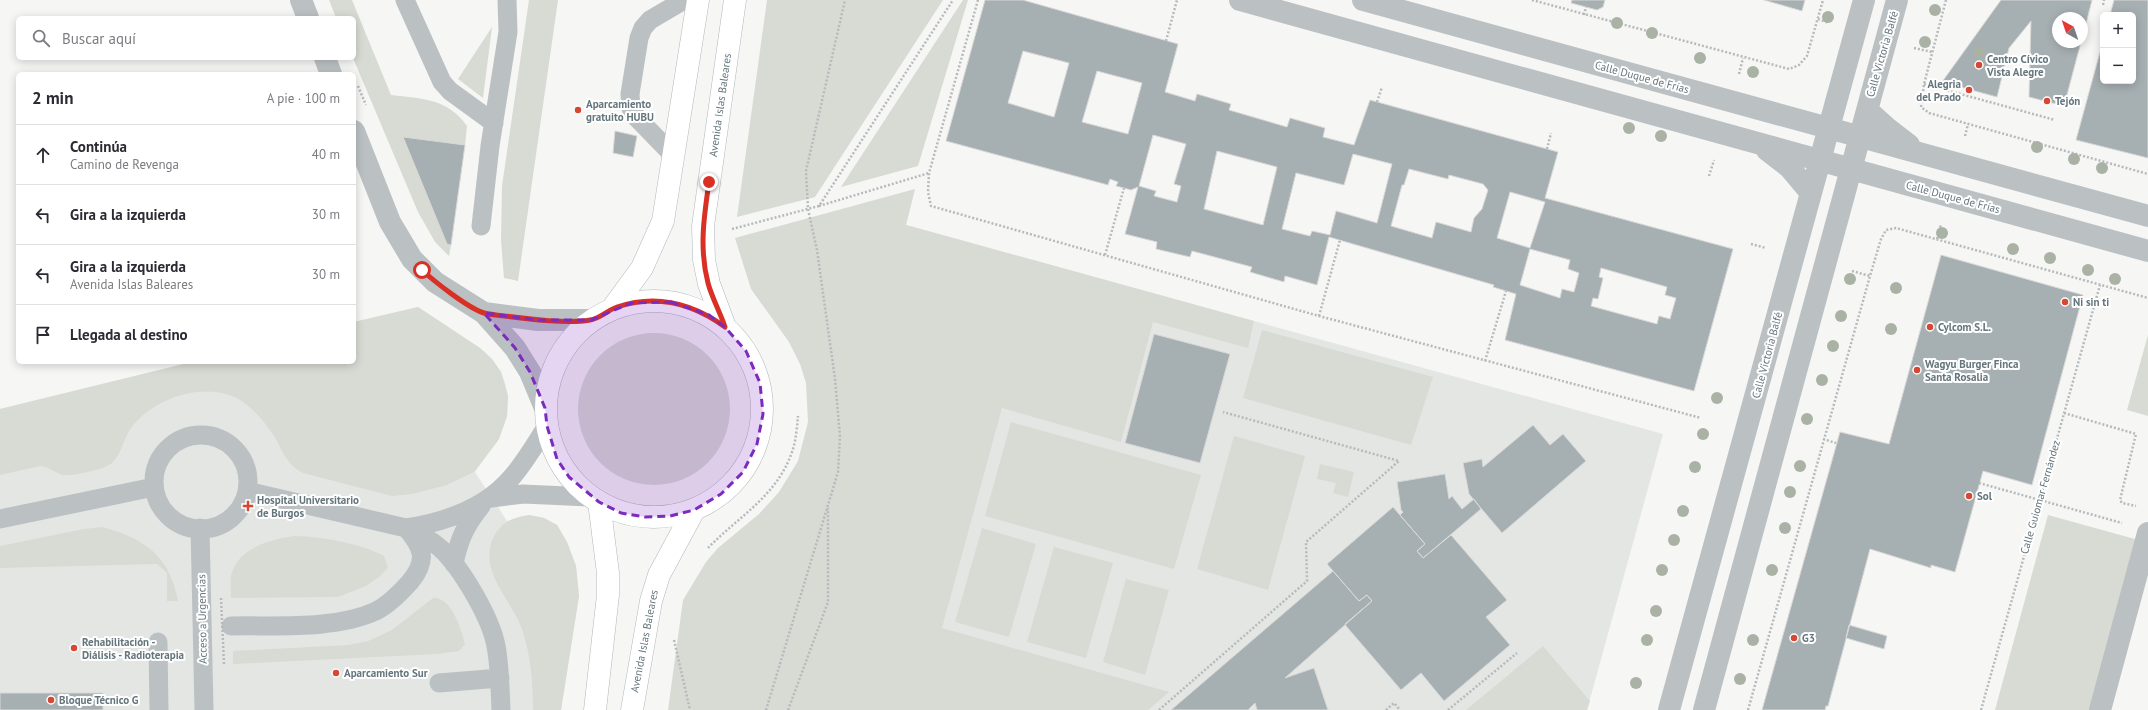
<!DOCTYPE html>
<html lang="es">
<meta charset="utf-8">
<style>
body{margin:0;font-family:"PT Sans",sans-serif;background:#f7f7f7;color:#2b2b33}
.controls{position:absolute;right:12px;top:12px;display:grid;overflow:hidden;border-radius:6px;box-shadow:0 2px 10px #0003}
.controls button{width:36px;height:36px;display:grid;place-items:center;padding:0;border:0;border-bottom:1px solid #e1e1e2;background:#fff;color:#2b2b33;font:20px sans-serif}
.compass{position:absolute;left:2052px;top:12px;width:36px;height:36px;border-radius:50%;background:#fff;box-shadow:0 2px 10px #0003;rotate:320deg}
.stop{position:absolute;width:12px;height:12px;margin:-9px;border:3px solid #d93025;border-radius:50%;background:#fff}
.stop.end{background:#d93025;border-color:#fff;box-shadow:0 1px 4px #0008}
.list{margin:0;padding:0;list-style:none}
h2{display:flex;justify-content:space-between;align-items:center;height:52px;margin:0;padding:0 16px;font-size:17px}
h2 small{font-size:13px;font-weight:400;color:#7c7c81}
.list li{display:grid;grid-template-columns:26px 1fr auto;gap:12px;align-items:center;box-sizing:border-box;height:60px;padding:0 16px;border-top:1px solid #e1e1e2}
.list b{display:block;font-size:15px;white-space:nowrap}
.list p{margin:0;font-size:13px;white-space:nowrap;color:#7c7c81}
.list em{font-size:13px;font-style:normal;color:#7c7c81}
.icon{flex:none;width:22px;height:22px;fill:none;stroke:currentColor;stroke-width:2;stroke-linecap:round;stroke-linejoin:round}
.map{position:relative;flex:none;width:2148px;height:710px;overflow:hidden}
.search{position:absolute;background:#fff;box-shadow:0 2px 10px #0003;left:16px;top:16px;width:340px;height:44px;display:flex;align-items:center;gap:10px;box-sizing:border-box;padding:0 14px;border-radius:6px;color:#7c7c81;font-size:15px}
.panel{position:absolute;background:#fff;box-shadow:0 2px 10px #0003;left:16px;top:72px;width:340px;height:292px;border-radius:6px}
.map>svg:first-child{display:block}
</style>
<div class="map">
<svg width="2148" height="710" viewBox="0 0 2148 710">
<rect width="100%" height="100%" fill="#f6f6f4"/>
<path fill="#e4e6e4" d="M892 221 1663 434 1587 710H871Z
M418 307 480 348 492 359 501 372 505 383 508 396 507 416 499 439 475 472 507 521 529 515 544 518 557 525 567 542 576 566 579 596 561 710H0V409L192 362H354V322Z"/>
<path fill="#d7dbd3" d="M329 0H352L391 95C423 99 447 98 467 126L465 145 403 138 447 243 451 245 449 256 435 242 418 212 353 58 354 18H336Z
M529 0H558L518 281 504 278 501 240 502 186Z
M767 0H943L815 197 737 217Z
M963 0H968L918 166 841 187Z
M492 27 483 98 458 79Z
M915 189 906 225 1254 321 1248 348 1153 322 1121 442 1002 408 942 628 1169 692 1148 710H668L683 600 706 562 718 548 759 514 779 492 798 461 808 422 806 383 800 364 789 342 751 289 735 238Z
M418 307 480 348 492 359 501 372 508 396 507 416 499 439 474 472 447 485 412 494 392 496 303 473C299 471 294 468 291 464 285 458 281 449 277 441 268 425 250 403 232 396 197 383 152 400 131 428 123 439 120 461 107 466 99 470 69 477 62 475 54 472 49 467 40 466L0 475V409L192 362H354V322Z
M1262 330 1433 377 1411 445 1243 398Z
M578 409a76 76 0 1 1 152 0a76 76 0 1 1-152 0Z
M2148 335V416L2127 410Z
M1011 422 1201 475 1174 569 985 516Z
M1234 436 1305 456 1268 590 1197 569Z
M1320 464 1354 472 1348 497 1333 493 1336 483 1317 479Z
M529 515 544 518 557 525 567 542 576 566 579 596 561 710H533C533 683 531 658 523 632 513 601 478 572 493 538 501 522 513 517 529 515Z
M2048 515 2142 541 2095 710H1995Z
M102 527C144 538 170 556 178 601H167V573L157 564 0 568V546L84 529Z
M982 528 1036 544 1009 637 955 622Z
M295 536C322 537 360 543 384 556L388 568 379 577 366 586 338 597 231 598C231 591 230 583 231 576 237 548 271 539 295 536Z
M1054 547 1113 563 1086 658 1027 642Z
M1126 579 1169 590 1145 675 1103 662Z
M433 598C452 597 461 629 465 644L459 651 438 654 233 664V651L348 645 368 641 392 630Z
M1543 646 1590 701 1587 710H1466Z"/>
<path fill="#a6afb2" stroke="#d8d8d6" fill-rule="evenodd" d="M985 0H1023L1178 44 1165 92 1195 101 1197 94 1231 104 1229 110 1287 127 1290 118 1325 128 1323 137 1354 145 1370 100 1558 152 1545 198 1733 249 1694 391 1505 340 1516 294 1493 287 1494 285 1329 237 1317 285 1285 276 1284 282 1250 272 1252 267 1192 251 1190 257 1156 249 1157 242 1125 234 1138 187 1131 190 1124 188 1116 186 1118 182 1110 179 1108 185 946 141ZM1023 51 1069 63 1054 117 1008 103ZM1097 71 1142 83 1128 134 1082 122ZM1153 135 1186 144 1174 184 1181 186 1177 202 1154 196 1156 191 1139 186ZM1217 151 1277 167 1263 225 1204 209ZM1353 154 1392 164 1377 223 1336 211 1330 235 1312 231 1310 236 1282 229 1296 173 1344 185ZM1409 169 1448 179 1449 175 1483 184 1488 190 1482 209 1474 218 1471 232 1436 222 1432 238 1391 226 1402 185H1404ZM1510 192 1545 202 1530 248 1497 238ZM1530 249 1570 260 1568 269 1579 273 1574 292 1562 289 1560 298 1520 285ZM1601 268 1667 287 1665 295 1676 298 1670 319 1659 316 1657 324 1591 306 1593 298 1598 299 1603 278 1599 277Z
M1572 0H1605L1603 7 1597 10 1571 3Z
M1764 0H1805L1802 11Z
M2001 0H2092L2082 40V18H2058V42H2081L2064 106 2029 97 2031 21 2009 48 1997 97 1942 82Z
M2114 0H2148V158L2076 140 2103 41V81H2133V15H2110Z
M615 131 637 136 633 157 613 153Z
M403 137 465 145 451 245 447 244Z
M1941 255 2083 295 2032 485 1983 471 1955 572 1931 565V568L1870 549 1828 706H1826L1825 710H1762L1840 432 1889 444Z
M1154 334 1230 354 1200 463 1125 443Z
M1533 425 1550 445 1563 434 1586 461 1502 533 1469 494 1463 463 1482 459 1483 467Z
M1445 474 1449 499 1452 496 1462 509 1474 499 1481 509 1423 558 1417 551 1425 544 1400 515 1403 512 1401 510 1397 482Z
M1393 507 1425 544 1417 551 1423 558 1451 535 1507 600 1486 617 1510 645 1444 701 1421 673 1401 690 1346 626 1345 624 1372 601 1367 595 1359 601 1327 564Z
M1333 571 1359 601 1367 595 1372 601 1285 678 1314 668 1328 710H1257L1255 703 1248 710H1171Z
M1849 625 1887 636 1884 649 1846 638Z
M0 693H103V710H0Z"/>
<g fill="none" stroke-linecap="round" stroke-linejoin="round">
<g stroke="#b0b7ba" stroke-width="23">
<path id="secondary" d="M546 409a108 108 0 1 1 216 0a108 108 0 1 1-216 0Z
M612 309 642 268 663 221 698 0
M725 327 709 284 704 260 703 226 735 0
M595 710 608 595V573L599 502
M632 710 651 601 659 575 694 510"/>
</g>
<path stroke="#b6babc" stroke-width="2.5" stroke-dasharray="2 2" stroke-linecap="butt" d="M978 0 929 173 928 192 931 206 1319 316 1701 418
M1532 0 1789 69 1799 65 1807 56 1823 0
M1946 0 1924 84 1921 107 1929 113 2148 174
M2103 5 2104 0
M1584 15 1586 7
M1818 19 1829 23
M1166 41 1177 0
M1914 48 1932 52
M1739 74 1743 58
M1924 84 2055 120
M358 86 366 105
M1377 102 1382 87
M1965 136 1968 124
M1547 149 1551 133
M1709 176 1714 160
M819 206 929 173
M732 229 819 206 953 0
M1937 239 1941 224
M1751 244 1766 248
M1105 255 1124 188
M1852 271 1870 276
M1319 316 1340 240
M1485 361 1506 291
M2064 413 2136 434 2120 500 2122 503 2136 506
M1823 439 1836 443
M1979 483 2122 523
M708 548C739 516 777 496 792 452 796 441 797 427 798 416
M674 640 690 710
M766 710 838 472 840 436 835 379 817 250 808 209 806 171 845 0
M788 710 828 602V508
M1159 710 1307 581 1306 542 1399 461 1223 412
M1386 710 1394 703 1400 710
M1448 710 1517 653
M1748 710 1870 276 1881 239 1886 230 1896 228 2148 298
M1981 710 2100 285"/>
<path stroke="#bbc1c3" stroke-width="19" d="M405 0 442 82 450 91 494 123
M674 156 637 118 631 108 630 94 639 38 643 28 650 20 684 0
M481 226 490 146 508 32 507 0
M154 482a47 47 0 1 1 94 0a47 47 0 1 1-94 0Z
M247 491 406 528C418 533 430 539 440 548 461 567 491 618 496 646 500 667 500 689 501 710
M491 498 523 494 589 497
M0 519 154 487
M200 528 204 710
M406 528C446 522 485 509 512 477 525 462 536 443 547 426
M454 564C459 539 465 526 481 506
M231 626C276 625 335 630 376 611 388 605 401 592 410 582 428 560 423 548 407 529
M158 642 159 710
M439 683 500 678"/>
<path stroke="#bbc1c3" stroke-width="22" d="M2100 710 2148 533"/>
<path stroke="#bbc1c3" stroke-width="22" d="M301 0 308 18
M1240 0 2148 251
M1363 0 2148 216
M325 58 331 74
M1867 110 1887 128 1909 145
M354 131 390 222 412 259 435 282 484 313 515 348 530 372 545 408
M1767 150 1789 167 1810 192
M484 313 538 320H591
M1669 710 1864 0
M1704 710 1897 0"/>
<use href="#secondary" stroke="#fff" stroke-width="22"/>
<path stroke="#b6babc" stroke-width="2.5" stroke-dasharray="2 2" stroke-linecap="butt" d="M221 598 224 664"/>
</g>
<g fill="#aab2a6">
<circle cx="1935" cy="10" r="6"/>
<circle cx="1828" cy="17" r="6"/>
<circle cx="1617" cy="23" r="6"/>
<circle cx="1652" cy="33" r="6"/>
<circle cx="1925" cy="42" r="6"/>
<circle cx="1979" cy="52" r="6"/>
<circle cx="1700" cy="58" r="6"/>
<circle cx="1753" cy="72" r="6"/>
<circle cx="1629" cy="128" r="6"/>
<circle cx="1661" cy="136" r="6"/>
<circle cx="2037" cy="147" r="6"/>
<circle cx="2074" cy="159" r="6"/>
<circle cx="2102" cy="168" r="6"/>
<circle cx="1942" cy="233" r="6"/>
<circle cx="2013" cy="249" r="6"/>
<circle cx="2050" cy="258" r="6"/>
<circle cx="2088" cy="270" r="6"/>
<circle cx="1850" cy="279" r="6"/>
<circle cx="2115" cy="279" r="6"/>
<circle cx="1896" cy="288" r="6"/>
<circle cx="1841" cy="316" r="6"/>
<circle cx="1891" cy="329" r="6"/>
<circle cx="1833" cy="346" r="6"/>
<circle cx="1822" cy="380" r="6"/>
<circle cx="1717" cy="398" r="6"/>
<circle cx="1807" cy="419" r="6"/>
<circle cx="1703" cy="434" r="6"/>
<circle cx="1800" cy="466" r="6"/>
<circle cx="1695" cy="467" r="6"/>
<circle cx="1790" cy="492" r="6"/>
<circle cx="1683" cy="511" r="6"/>
<circle cx="1785" cy="528" r="6"/>
<circle cx="1674" cy="540" r="6"/>
<circle cx="1662" cy="570" r="6"/>
<circle cx="1772" cy="570" r="6"/>
<circle cx="1656" cy="611" r="6"/>
<circle cx="1647" cy="640" r="6"/>
<circle cx="1753" cy="640" r="6"/>
<circle cx="1740" cy="679" r="6"/>
<circle cx="1636" cy="683" r="6"/>
</g>
<g fill="none" stroke-linecap="round" stroke-linejoin="round">
<path stroke="#d93025" stroke-width="5" d="M422 270C435 282 468 308 484 313 490 315 499 315 505 316 529 319 567 324 590 320 599 319 608 310 617 307 656 294 692 303 725 327 720 312 712 298 708 283 699 249 704 216 709 182"/>
</g>
<path fill="#7b2cbf" fill-opacity="0.2" stroke="#7b2cbf" stroke-width="3" stroke-dasharray="8 5" stroke-linejoin="round" d="M671 302 709 315 725 327 746 351 760 383 763 414 757 444 743 472 721 494 694 510 670 516 645 517 621 513 599 502 569 477 557 459 547 426 545 408 530 372 515 348 484 313 538 320H591L631 303Z"/>
<g fill="#d64734" stroke="#fff" stroke-width="1.5">
<circle cx="1979" cy="65" r="4"/>
<circle cx="1969" cy="90" r="4"/>
<circle cx="2047" cy="101" r="4"/>
<circle cx="578" cy="110" r="4"/>
<circle cx="2065" cy="302" r="4"/>
<circle cx="1930" cy="327" r="4"/>
<circle cx="1917" cy="370" r="4"/>
<circle cx="1969" cy="496" r="4"/>
<path d="M246 500h4v4h4v4h-4v4h-4v-4h-4v-4h4z"/>
<circle cx="1794" cy="638" r="4"/>
<circle cx="74" cy="648" r="4"/>
<circle cx="336" cy="673" r="4"/>
<circle cx="51" cy="700" r="4"/>
</g>
<g text-anchor="middle" stroke-width="4" stroke-linejoin="round" paint-order="stroke">
<g font-size="11" fill="#64757c" stroke="#fff">
<text transform="translate(1882 54) rotate(-74)" y="4">Calle Victoria Balfé</text>
<text transform="translate(1642 77) rotate(15)" y="4">Calle Duque de Frías</text>
<text transform="translate(720 105) rotate(-82)" y="4">Avenida Islas Baleares</text>
<text transform="translate(1953 197) rotate(15)" y="4">Calle Duque de Frías</text>
<text transform="translate(1767 355) rotate(-75)" y="4">Calle Victoria Balfé</text>
<text transform="translate(2040 497) rotate(-74)" y="4">Calle Guiomar Fernández</text>
<text transform="translate(202 619) rotate(-91)" y="4">Acceso a Urgencias</text>
<text transform="translate(644 641) rotate(-79)" y="4">Avenida Islas Baleares</text>
</g>
<g font-size="11" font-weight="bold" fill="#64757c" stroke="#fff" text-anchor="start">
<text x="1987" y="63">Centro Cívico<tspan x="1987" dy="13">Vista Alegre</tspan></text>
<text x="1961" y="88" text-anchor="end">Alegria<tspan x="1961" dy="13">del Prado</tspan></text>
<text x="2055" y="105">Tejón</text>
<text x="586" y="108">Aparcamiento<tspan x="586" dy="13">gratuito HUBU</tspan></text>
<text x="2073" y="306">Ni sin ti</text>
<text x="1938" y="331">Cylcom S.L.</text>
<text x="1925" y="368">Wagyu Burger Finca<tspan x="1925" dy="13">Santa Rosalia</tspan></text>
<text x="1977" y="500">Sol</text>
<text x="257" y="504">Hospital Universitario<tspan x="257" dy="13">de Burgos</tspan></text>
<text x="1802" y="642">G3</text>
<text x="82" y="646">Rehabilitación -<tspan x="82" dy="13">Diálisis - Radioterapia</tspan></text>
<text x="344" y="677">Aparcamiento Sur</text>
<text x="59" y="704">Bloque Técnico G</text>
</g>
</g>
</svg>
<div class="controls">
<button>+</button>
<button>−</button>
</div>
<svg class="compass" viewBox="-18 -18 36 36"><path d="M0-13l5 13h-10z" fill="#e53935"/><path d="M0 13l5-13h-10z" fill="#7c7c81"/></svg>
<div class="stop" style="left:422px;top:270px"></div>
<div class="stop end" style="left:709px;top:182px"></div>
<div class="search"><svg class="icon" aria-label="search" viewBox="0 0 24 24"><circle cx="10" cy="10" r="6"/><path d="M15 15l6 6"/></svg>Buscar aquí</div>
<section class="panel">
<h2>2 min<small>A pie · 100 m</small></h2>
<ul class="list">
<li><svg class="icon" aria-label="ahead" viewBox="0 0 24 24"><path d="M12 20V5M6 11l6-6 6 6"/></svg><div><b>Continúa</b><p>Camino de Revenga</p></div><em>40 m</em></li>
<li><svg class="icon" aria-label="left" viewBox="0 0 24 24"><path d="M17 20v-9H6M10 6l-5 5 5 5"/></svg><div><b>Gira a la izquierda</b></div><em>30 m</em></li>
<li><svg class="icon" aria-label="left" viewBox="0 0 24 24"><path d="M17 20v-9H6M10 6l-5 5 5 5"/></svg><div><b>Gira a la izquierda</b><p>Avenida Islas Baleares</p></div><em>30 m</em></li>
<li><svg class="icon" aria-label="arrive" viewBox="0 0 24 24"><path d="M6 21V4h12l-3 4 3 4H6"/></svg><div><b>Llegada al destino</b></div></li>
</ul>
</section>
</div>
